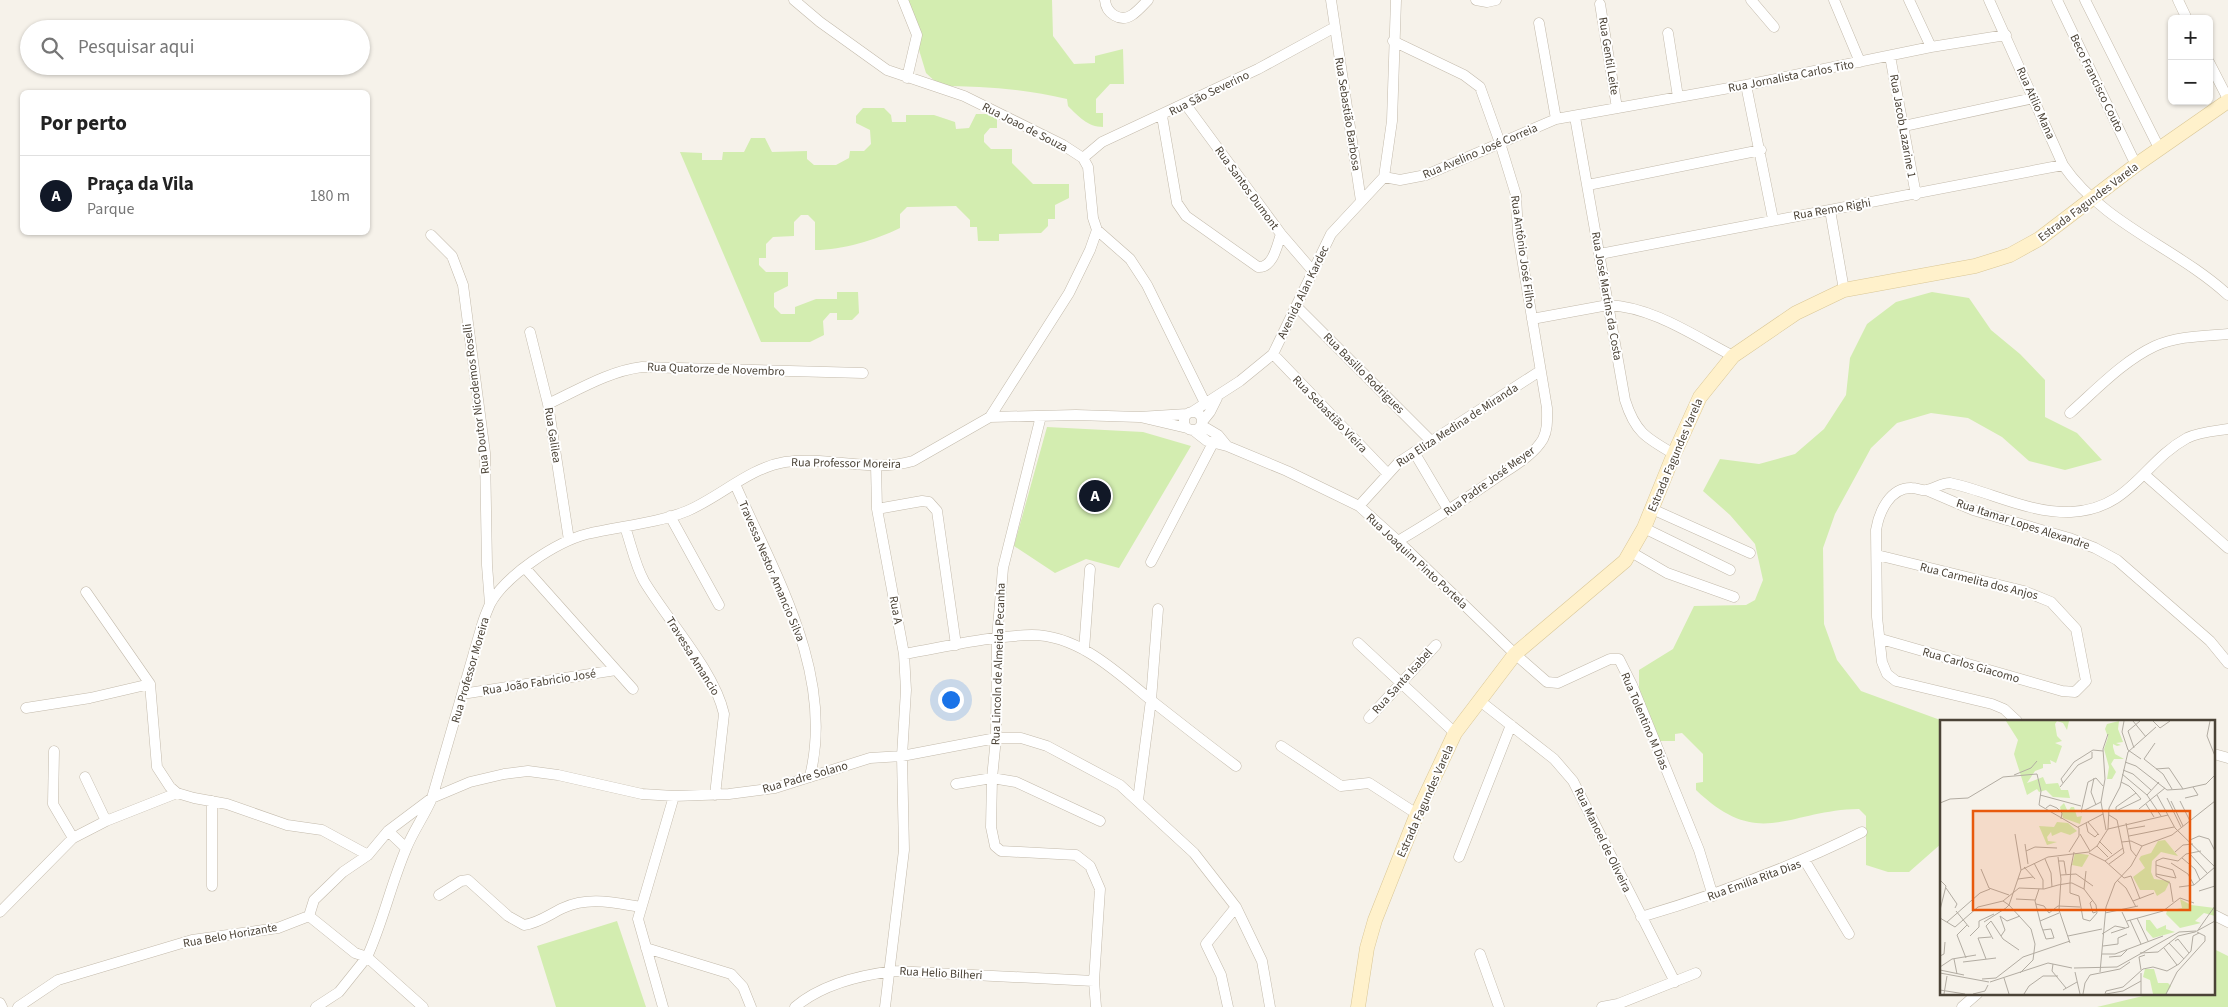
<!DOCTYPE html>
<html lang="pt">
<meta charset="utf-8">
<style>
body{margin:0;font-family:"Source Sans 3",sans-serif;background:#f2f2f2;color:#222}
.controls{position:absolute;right:15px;top:15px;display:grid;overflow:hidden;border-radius:8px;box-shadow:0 1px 4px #0004}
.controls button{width:45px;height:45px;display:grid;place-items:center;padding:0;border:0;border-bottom:1px solid #e0e0e0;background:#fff;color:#222;font:25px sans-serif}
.you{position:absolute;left:950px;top:699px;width:18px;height:18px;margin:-12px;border:4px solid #fff;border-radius:50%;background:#1a73e8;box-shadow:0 0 0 8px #1a73e833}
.badge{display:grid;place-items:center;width:32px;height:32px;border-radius:50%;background:#111827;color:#fff;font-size:16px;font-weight:700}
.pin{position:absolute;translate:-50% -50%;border:2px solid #fff;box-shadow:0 1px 5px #0006}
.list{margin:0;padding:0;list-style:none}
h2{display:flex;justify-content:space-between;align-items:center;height:65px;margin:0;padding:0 20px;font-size:21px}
h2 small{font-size:16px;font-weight:400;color:#767676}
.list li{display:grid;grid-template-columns:32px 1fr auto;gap:15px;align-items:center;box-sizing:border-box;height:80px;padding:0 20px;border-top:1px solid #e0e0e0}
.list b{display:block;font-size:19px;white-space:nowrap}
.list p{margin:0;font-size:16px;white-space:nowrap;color:#767676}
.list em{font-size:16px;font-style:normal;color:#767676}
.icon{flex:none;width:28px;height:28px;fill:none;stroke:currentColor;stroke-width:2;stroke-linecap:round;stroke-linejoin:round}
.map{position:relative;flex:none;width:2228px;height:1007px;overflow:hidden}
.search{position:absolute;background:#fff;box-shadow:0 1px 4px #0004;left:20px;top:20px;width:350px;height:55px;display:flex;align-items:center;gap:12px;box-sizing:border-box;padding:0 18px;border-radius:28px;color:#767676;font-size:19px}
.panel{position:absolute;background:#fff;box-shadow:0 1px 4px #0004;left:20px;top:90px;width:350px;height:145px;border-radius:8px}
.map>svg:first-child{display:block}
</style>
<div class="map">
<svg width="2228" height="1007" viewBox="0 0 2228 1007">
<rect width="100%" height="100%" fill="#f6f2ea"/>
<path fill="#d3edb0" d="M904 0H1052L1053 36 1074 64 1095 63V56L1123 49 1124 84H1110L1096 99V113H1103V127C1088 127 1078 116 1068 106L1067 99C1025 89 983 86 940 86L926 73Z
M863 108H884L891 115 892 122H906V115H934L955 122 956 129 969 128 976 114H997V128H990L984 135V142L991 149H1012V163L1033 184H1069V198L1055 205V219H1048V226L1041 233 999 234V241H978L977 227H970V220L956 206 907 207 900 214V228C875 240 843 250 815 250V222L808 215H801L794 222V236L773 237 766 244V258H759V265L766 272H788V286L774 293V307L781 314H795V307L816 299H837V292H858L859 313 852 320H837V313H830L823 321 824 335 810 342H761L680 152 702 153V160H722L723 152H744L751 138H765L772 152 807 151V159L814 165H836L849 158 850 151H864L871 144 870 130 856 123V116Z
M1932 292 1969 298 1991 330 2020 354 2045 380V417L2077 433 2102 460 2065 470 2029 461 2002 437 1968 418 1931 413 1897 423 1871 448 1835 514 1823 548 1824 624 1837 660 1861 691 1943 721 1942 843 1909 872H1888L1866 865V816L1859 809C1787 810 1760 851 1696 790V783L1703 782V754L1682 733 1675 734V741H1653L1639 692V670L1673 649 1694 606 1746 605 1755 600 1763 580 1755 544 1730 515 1703 491 1720 459 1759 464 1795 454 1824 429 1846 395 1850 358 1867 324 1896 302Z
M1047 427 1143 432 1191 446 1119 568 1086 559 1055 573 1014 546Z
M617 921 646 1007H556L537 946Z
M2214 949 2228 956V1007H2097L2143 996 2146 993H2214Z"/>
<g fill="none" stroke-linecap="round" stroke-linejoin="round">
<g stroke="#c3baab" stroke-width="11">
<path id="street" d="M794 0 820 22 887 70 964 96 1063 145 1083 158 1088 167 1093 218 1097 230 1090 250 1069 293 990 417
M903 0 917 35 907 78
M1105 0C1106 13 1120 23 1132 15 1138 11 1143 5 1148 0
M1331 0 1361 201
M1476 0 1487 2 1496 0
M1751 0 1774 27
M1834 0 1860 62
M1909 0 1931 47
M1989 0 2063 165C2103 224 2177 248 2228 295
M2057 0 2136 165
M2085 0 2159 148
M2178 0 2187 19
M1600 4 1617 108
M1539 23 1556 119
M1668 33 1678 97
M1393 41 1464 75 1480 87 1500 143 1516 195 1518 234 1547 408C1547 419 1548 429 1543 439 1533 456 1512 467 1496 478 1464 500 1432 521 1398 541
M1890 56 1916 195
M2209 62 2228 99
M1746 85 1773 219
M1186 105 1281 234 1312 270
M1162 116 1177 203 1186 216 1258 267C1273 268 1277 246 1281 234
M1575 117 1625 400C1635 432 1646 438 1674 454
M1904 126 2034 98
M1083 158 1102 142 1258 69 1335 27
M1384 177 1400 180 1426 175 1556 119 1746 85 1931 47 2006 35
M1588 185 1761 150
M1830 210 1844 290
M1097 230 1130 259 1147 285 1205 403
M431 235 452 256 463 285 485 453 487 565 490 604
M1600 254 2063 165
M1296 306 1431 441
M1532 319 1608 305C1653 307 1694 336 1733 356
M530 332 548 404 569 540
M1273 354 1387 473
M548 404C578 390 609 371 642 367L863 373
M1192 412 1240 381 1273 354 1331 234 1384 177 1392 121 1396 0
M1184 421a9 9 0 1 1 18 0a9 9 0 1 1-18 0Z
M2070 413C2096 390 2123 361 2155 346 2177 336 2204 336 2228 334
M1041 416 1003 568 997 639 996 738 992 778 991 827 995 846 1001 851 1076 855 1090 866 1100 889 1094 981 1096 1007
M1140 417 1187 428
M1202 422 1210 412 1217 398
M1201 425 1218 435 1227 446
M1193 430 1207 441 1227 446 1287 471 1359 506 1398 541 1515 654 1547 682 1558 683 1610 659H1619L1632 685 1699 850 1713 896
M1414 452 1449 511
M876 465 877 509 904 654 906 690 902 756 904 850 885 1007
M2145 475 2228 548
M735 484C775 575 835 674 810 776
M1926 490 1973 510 2069 538 2095 548 2117 560 2210 641 2228 663
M1359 506 1399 462 1540 371
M877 509 922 501 929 502 937 511 956 645
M1652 509 1750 553
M670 516 719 605
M625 527C631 544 635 565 644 581 668 621 714 670 724 714L715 795
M1644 528 1730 570
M1631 552 1667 573 1734 597
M1877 555 2024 591 2051 602 2076 629 2086 681 2075 692 2062 691 1881 639
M1151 562 1213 443
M525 568 633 689
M86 592 150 684 157 767 170 787 177 793 194 798 227 804 287 825 322 830 368 855
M1358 643 1455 733
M1084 650 1090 569
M904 654C945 647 989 636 1032 635 1079 635 1118 673 1152 701 1180 723 1208 745 1236 766
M462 694 616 670
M1480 701 1554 759 1573 781 1675 982
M26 708 90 698 150 684
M1369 718 1436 645
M2017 721 2004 709 1992 704 1896 681 1887 674 1882 662 1877 617 1876 530C1879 512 1890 487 1912 488 1917 488 1922 491 1927 490 1936 488 1941 483 1950 483 1991 492 2028 513 2071 512 2131 509 2143 462 2187 438 2199 432 2215 431 2228 429
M1281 746 1341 786 1369 783 1417 814
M54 751 53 804 73 838
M2214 754 2228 758
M85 777 106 821
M956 784 992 778 1016 782 1100 821
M1138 800 1151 700 1158 609
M212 801V886
M388 831 406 848
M1459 857 1511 725
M1805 861 1849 934
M439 895 461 881 468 880 508 916 524 925C539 923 550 914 563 908 589 896 615 903 641 907
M0 912 73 838 106 821 177 793
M2214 915 2228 922
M309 916 355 953 367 957 339 992 316 1007
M1641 917C1718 894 1790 868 1862 832
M646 948 731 974 743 987 751 1007
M1480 954 1499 1007
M0 1003 2 1007
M18 1007 58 980 192 940 278 928 309 916 314 900 343 872 368 855 388 831 432 798 470 782 504 774 528 771 558 775 642 794 674 796 729 794 775 788 870 758 902 756 996 738H1021L1047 746 1120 785 1194 853 1236 907 1262 961 1270 1007
M423 1007 367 957C383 922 391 884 406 849 413 831 425 815 432 798L482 625C484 618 487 611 490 604 506 575 556 542 587 534 620 526 655 524 687 511 720 497 749 468 785 462 828 456 872 473 913 461L990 417 1076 415 1139 417 1187 414
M663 1007 638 919 674 796
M795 1007C821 985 861 975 894 971L1094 981
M1228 1007 1221 975 1206 944 1236 907
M1602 1007 1618 1004 1696 973
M1962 1007 1978 993"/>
</g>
<g stroke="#dac796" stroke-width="15">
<path id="secondary" d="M1358 1007 1367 948 1375 920 1417 814 1455 733 1515 654 1625 561 1644 528 1674 454 1700 397 1733 356 1796 313 1844 290 1975 266 2010 255 2039 239 2136 165 2228 101"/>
</g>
<use href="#street" stroke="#fff" stroke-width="10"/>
<use href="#secondary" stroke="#fff1cb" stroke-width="14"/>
</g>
<g text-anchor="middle" stroke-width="4" stroke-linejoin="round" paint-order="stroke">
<g font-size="12" fill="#4b4337" stroke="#fff">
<text transform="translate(1609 56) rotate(81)" y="4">Rua Gentil Leite</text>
<text transform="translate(1791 76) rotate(-11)" y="4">Rua Jornalista Carlos Tito</text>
<text transform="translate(2097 83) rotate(64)" y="4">Beco Francisco Couto</text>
<text transform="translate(1209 93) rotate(-26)" y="4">Rua São Severino</text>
<text transform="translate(2036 103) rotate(66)" y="4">Rua Atilio Mana</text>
<text transform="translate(1348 114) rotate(81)" y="4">Rua Sebastião Barbosa</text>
<text transform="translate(1903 126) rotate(80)" y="4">Rua Jacob Lazarine 1</text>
<text transform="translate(1025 127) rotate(27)" y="4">Rua Joao de Souza</text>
<text transform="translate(1480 151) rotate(-23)" y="4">Rua Avelino José Correia</text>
<text transform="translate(1247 188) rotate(54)" y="4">Rua Santos Dumont</text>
<text transform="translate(2088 202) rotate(-37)" y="4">Estrada Fagundes Varela</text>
<text transform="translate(1832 209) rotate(-10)" y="4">Rua Remo Righi</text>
<text transform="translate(1523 252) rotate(82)" y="4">Rua Antônio José Filho</text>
<text transform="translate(1303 292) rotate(-64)" y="4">Avenida Alan Kardec</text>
<text transform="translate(1607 296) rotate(80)" y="4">Rua José Martins da Costa</text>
<text transform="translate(716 369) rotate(2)" y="4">Rua Quatorze de Novembro</text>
<text transform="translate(1364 373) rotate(45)" y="4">Rua Basillo Rodrigues</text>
<text transform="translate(476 399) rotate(-97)" y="4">Rua Doutor Nicodemos Roselli</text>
<text transform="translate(1330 414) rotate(46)" y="4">Rua Sebastião Vieira</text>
<text transform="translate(1457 425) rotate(-33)" y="4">Rua Eliza Medina de Miranda</text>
<text transform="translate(553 435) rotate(81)" y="4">Rua Galilea</text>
<text transform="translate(1675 455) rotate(-67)" y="4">Estrada Fagundes Varela</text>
<text transform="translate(846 463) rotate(1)" y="4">Rua Professor Moreira</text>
<text transform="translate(1489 481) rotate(-36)" y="4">Rua Padre José Meyer</text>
<text transform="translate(2023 524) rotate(18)" y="4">Rua Itamar Lopes Alexandre</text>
<text transform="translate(1417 561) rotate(43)" y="4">Rua Joaquim Pinto Portela</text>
<text transform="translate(772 571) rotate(67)" y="4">Travessa Nestor Amancio Silva</text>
<text transform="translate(1979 581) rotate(14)" y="4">Rua Carmelita dos Anjos</text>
<text transform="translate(896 610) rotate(80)" y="4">Rua A</text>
<text transform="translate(693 656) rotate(58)" y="4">Travessa Amancio</text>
<text transform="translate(998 664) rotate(-88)" y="4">Rua Lincoln de Almeida Pecanha</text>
<text transform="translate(1971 665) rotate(16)" y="4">Rua Carlos Giacomo</text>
<text transform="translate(470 670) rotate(-74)" y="4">Rua Professor Moreira</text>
<text transform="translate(1402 681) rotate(-48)" y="4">Rua Santa Isabel</text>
<text transform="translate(539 682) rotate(-9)" y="4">Rua João Fabricio José</text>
<text transform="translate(1645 721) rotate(67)" y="4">Rua Tolentino M Dias</text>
<text transform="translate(805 777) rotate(-16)" y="4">Rua Padre Solano</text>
<text transform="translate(1425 801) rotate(-66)" y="4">Estrada Fagundes Varela</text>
<text transform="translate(1603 840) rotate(64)" y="4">Rua Manoel de Oliveira</text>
<text transform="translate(1754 880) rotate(-20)" y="4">Rua Emilia Rita Dias</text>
<text transform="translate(230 935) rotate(-10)" y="4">Rua Belo Horizante</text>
<text transform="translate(941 973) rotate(3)" y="4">Rua Helio Bilheri</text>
</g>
</g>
<g transform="translate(1940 720)">
<rect width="275" height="275" fill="#f6f2ea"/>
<path d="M66 1H129L127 10 123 3 117 1 115 4 117 16 122 21 115 23 122 26 116 43 110 40 111 44H103V48L95 51 87 63 103 57 106 64 118 63 121 70H128L130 78 113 77 106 70 99 72 97 69 87 75 74 34 78 20ZM179 1 178 9 183 22 176 23 181 25 177 26 173 24V27L175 34 184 39H174L171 44 176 52 172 59H167L169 47 164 29 168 17 165 9 167 4ZM124 83 128 92 131 87H134L137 97 142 96 140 104 123 98 120 87ZM117 102 128 103 137 111 130 115 121 112 112 116 111 112 107 117 108 121 117 122 107 125 99 106 114 107ZM225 120 238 136 221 132 212 141 211 152 214 159 230 161 225 171 217 176 214 170H200L193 157 205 148 199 139 201 136 211 133 218 121ZM135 133 149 135 142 147 132 145ZM240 179 251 185 275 188V196L264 193 255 201 261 203 240 208 226 194 227 191 242 188ZM206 200H210L217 209 226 205V209L235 212 213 218 206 210ZM205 249H214L218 263H228L231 266 226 274H213L210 260 203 257Z" fill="#d3edb0"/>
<path fill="none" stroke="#b2aca2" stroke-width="1" d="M184 1 182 12 188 30 201 39M193 1 206 17M213 1 220 8 230 1M270 1 267 16 275 36M188 11 194 28M188 11 200 1M215 23 204 39 223 54 232 69M188 32 216 7M185 42 196 46 227 70 243 69 229 48 216 49M183 50 193 54 211 70M182 54 207 75 221 96M74 55 91 48 97 41M154 58 151 72 156 85M181 62 189 66 196 73 201 79 176 91V87L196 73M123 63 121 59 134 42 153 30 163 31M120 67 138 45 152 38V32M243 69 266 64 275 55M100 75 141 86M207 75 219 62M217 75 235 108 275 147M227 78 241 107M245 78 258 75 253 67M231 81 243 106M240 81 250 101M161 82 141 92 148 62 156 58 163 66M0 83 10 79 28 78 63 57 97 54 101 71 99 85 139 108V116L129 132M206 84 214 97M106 88 110 85 117 88 122 93 121 99M199 89 225 68M169 95 177 100 184 133 169 144M148 102 159 115M146 103 148 112 155 117 158 114M186 103 191 130 196 136M138 107 163 94M168 109 228 95M188 109 205 106M166 110 161 82 165 59 163 29 168 14M75 114 81 150M140 114 150 131M189 116 234 107M250 120 259 116 269 119 275 131M159 121 172 134M182 122 191 121 202 126M85 124 88 144M157 126 168 137M86 131 95 127 117 128M149 132 157 126 168 109 169 88 180 67 188 32M235 132 243 125 253 124M149 133 165 141 184 158 191 156 200 179M250 134 267 153M118 137 121 159 119 190 130 223M242 138 255 149 260 160M105 139 111 153 112 167M118 141H124L126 154M165 141 183 128M94 143 103 160V169M231 143 248 154 254 165M216 145 233 150 236 158 216 154M84 147 95 159M41 149 49 168 69 175M121 155 136 154 153 166M78 159 93 157M0 160 6 166 0 190M177 160 186 168 196 187M239 167 254 165 275 147M6 168 17 184 15 188M99 169 95 181 101 205 106 219 114 218 111 209 103 210M144 169 146 151M259 171 275 166M76 179 95 180M153 180 150 183 153 193 156 192M193 181 214 173M233 182 230 163 216 156V141L223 138 238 141 246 134 261 131M96 184 104 186 109 193 118 186 140 187M16 191 29 207M165 193 198 186M0 198 15 207 38 187 63 181 79 168 104 169 118 165 130 163H132L144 169 156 185 157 193 150 201 143 199 139 176 130 173V163L131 147 134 132M197 198 208 221M190 200 201 224M100 201 119 193M187 201 223 191 240 178 254 183M7 202 40 173 50 169M44 202 66 188 69 185 63 181M258 210 275 186M171 213 189 207 182 192M162 214 175 206 185 208M30 216 39 207V201L54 194M61 216 65 210 60 196 67 201 80 196M128 216 162 209M53 219 46 206 51 201 63 219 79 230M235 221 238 219 249 233M229 223 244 239M163 226 178 224V218L187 214M224 228 237 245M200 233 218 232 238 216 255 212 275 201M162 234H175L223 216M0 236 4 234 5 222M169 237 181 236 187 230M26 238 17 215 27 205M14 239 17 254M46 239 38 218 51 217M23 242 56 238M113 244 112 251 126 268M0 247 12 239 36 235M134 248 177 247 239 212 256 211M0 250 24 255M201 250 199 237 205 235M135 252 140 274M160 252 166 187 175 163 191 146 202 126 232 115 275 81M0 253 49 262M80 253 93 240 95 224 91 209 69 185 81 150 108 137 149 132M201 253V274M64 258 69 274M42 259 56 258 83 237 130 221M50 262 108 243 132 248M0 270 25 274M123 270 137 262M4 274 7 256M33 274 45 271 48 265M84 274 89 266 103 256H118M143 274 145 263 150 255 180 249 190 242M165 274 166 271 183 267 203 249 213 247 227 251 239 244 251 231 253 216 259 213M166 274 183 271 201 261M226 274 237 252 265 221V216L257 212"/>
<path fill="#e8590c" fill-opacity="0.15" stroke="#e8590c" stroke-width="2.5" d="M33 91H250V190H33Z"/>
<rect width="275" height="275" fill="none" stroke="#4b4337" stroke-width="2.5"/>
</g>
</svg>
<div class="controls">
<button>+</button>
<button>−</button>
</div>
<div class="you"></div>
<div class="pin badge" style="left:1095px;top:496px">A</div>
<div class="search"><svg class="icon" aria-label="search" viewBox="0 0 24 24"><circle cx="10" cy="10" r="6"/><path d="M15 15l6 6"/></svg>Pesquisar aqui</div>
<section class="panel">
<h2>Por perto<small></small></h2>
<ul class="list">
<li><span class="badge">A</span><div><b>Praça da Vila</b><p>Parque</p></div><em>180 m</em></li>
</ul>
</section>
</div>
